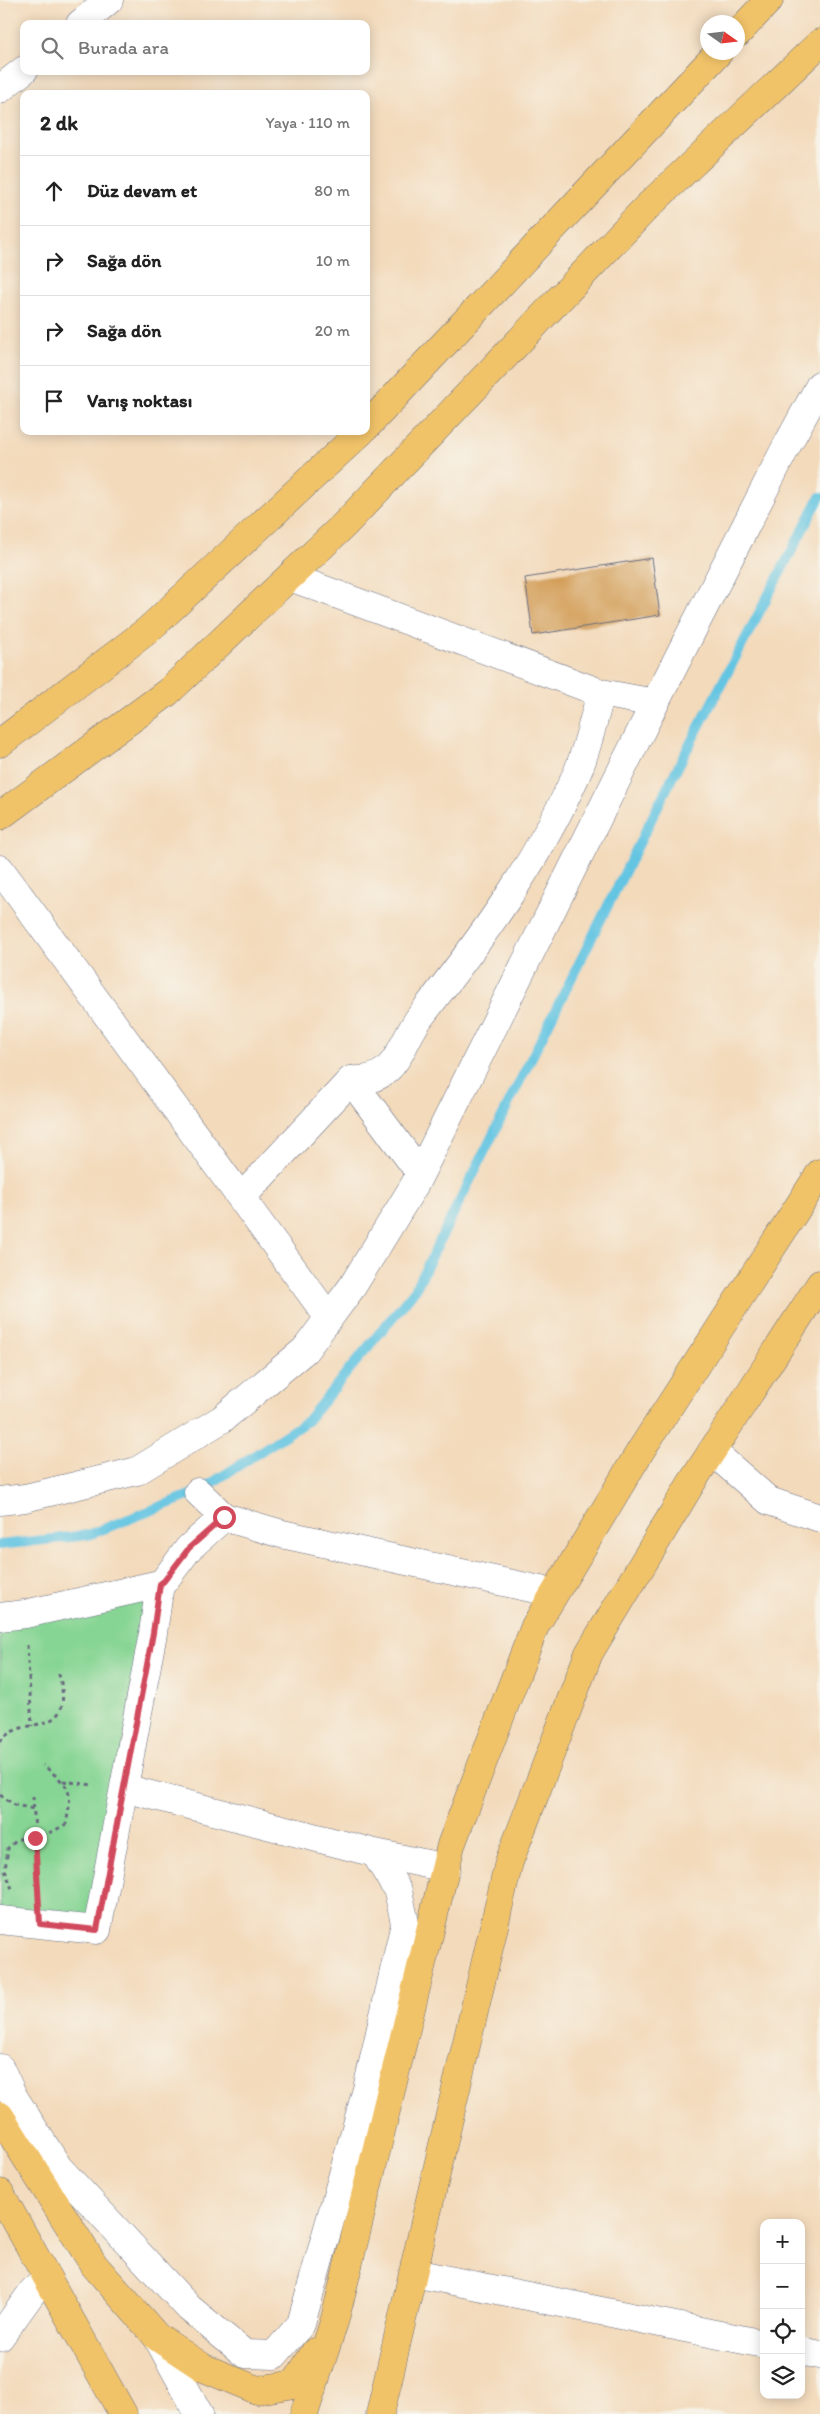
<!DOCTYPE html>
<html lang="tr">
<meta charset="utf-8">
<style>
body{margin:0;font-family:Itim,sans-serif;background:#f2f2f2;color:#222}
.controls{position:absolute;right:15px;bottom:15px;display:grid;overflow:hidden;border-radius:10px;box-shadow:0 2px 12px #0003}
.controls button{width:45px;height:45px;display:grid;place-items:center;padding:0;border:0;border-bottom:1px solid #e0e0e0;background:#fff;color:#222;font:25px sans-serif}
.compass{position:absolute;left:700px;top:15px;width:45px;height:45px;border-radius:50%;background:#fff;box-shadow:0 2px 12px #0003;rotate:104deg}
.stop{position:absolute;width:15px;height:15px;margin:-11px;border:4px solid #d1495b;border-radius:50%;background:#fff}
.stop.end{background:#d1495b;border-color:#fff;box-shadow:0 1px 5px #0008}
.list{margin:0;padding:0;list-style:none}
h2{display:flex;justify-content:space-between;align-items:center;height:65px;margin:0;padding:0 20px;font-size:21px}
h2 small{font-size:16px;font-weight:400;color:#767676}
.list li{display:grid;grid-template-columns:32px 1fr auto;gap:15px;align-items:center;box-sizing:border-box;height:70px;padding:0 20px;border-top:1px solid #e0e0e0}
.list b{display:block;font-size:19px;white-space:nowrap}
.list em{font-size:16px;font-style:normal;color:#767676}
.icon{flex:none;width:28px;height:28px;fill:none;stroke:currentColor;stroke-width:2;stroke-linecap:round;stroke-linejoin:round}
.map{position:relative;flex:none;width:820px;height:2414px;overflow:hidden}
.search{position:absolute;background:#fff;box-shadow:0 2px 12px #0003;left:20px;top:20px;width:350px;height:55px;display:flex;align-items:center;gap:12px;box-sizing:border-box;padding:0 18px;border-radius:10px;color:#767676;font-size:19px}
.panel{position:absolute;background:#fff;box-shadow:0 2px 12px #0003;left:20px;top:90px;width:350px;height:345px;border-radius:10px}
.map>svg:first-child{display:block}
</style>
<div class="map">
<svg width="820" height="2414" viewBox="0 0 820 2414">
<rect width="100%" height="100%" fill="#f7f3e8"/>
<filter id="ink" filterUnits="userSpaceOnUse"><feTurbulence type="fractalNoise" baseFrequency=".02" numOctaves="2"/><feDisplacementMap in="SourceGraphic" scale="10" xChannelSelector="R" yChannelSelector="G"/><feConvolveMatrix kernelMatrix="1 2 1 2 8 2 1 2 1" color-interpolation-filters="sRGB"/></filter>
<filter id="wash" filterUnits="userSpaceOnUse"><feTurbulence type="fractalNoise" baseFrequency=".0096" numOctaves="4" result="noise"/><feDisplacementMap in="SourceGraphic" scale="20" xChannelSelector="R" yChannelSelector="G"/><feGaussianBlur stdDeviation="1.12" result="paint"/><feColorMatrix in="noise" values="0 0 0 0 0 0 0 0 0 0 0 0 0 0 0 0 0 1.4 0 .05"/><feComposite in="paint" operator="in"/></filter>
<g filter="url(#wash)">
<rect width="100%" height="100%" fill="#f3dabb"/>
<path fill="#87d594" stroke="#518279" d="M150 1593 91 1925 0 1919V1618Z"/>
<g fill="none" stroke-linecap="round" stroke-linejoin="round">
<path stroke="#64c5e2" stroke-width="10" d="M0 1545 88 1535 198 1492 307 1421 415 1290 671 780 820 497"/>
</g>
<g id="blocks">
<path fill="#d39e59" d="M652 558 660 615 533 635 525 578Z"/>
</g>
</g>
<g filter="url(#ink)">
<use href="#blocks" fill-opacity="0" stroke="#676b7f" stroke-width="1"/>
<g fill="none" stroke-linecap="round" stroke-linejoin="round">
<g stroke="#676b7f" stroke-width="29">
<path id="minor" d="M80 24 109 0
M0 89 24 70
M290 577 601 693 655 703
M0 869 329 1318
M351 1080 420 1173
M241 1198 351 1080C400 1083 399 1042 423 1013 482 938 538 861 577 773 588 748 593 720 601 693
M712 1451 769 1501 820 1518
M198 1492 224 1517 282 1534 554 1593
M0 1501 25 1498 137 1471 222 1419 305 1350 329 1318 352 1287 415 1184 655 703 785 449 820 385
M0 1617 25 1614 160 1584
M124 1788 375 1853 446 1868
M0 1920 97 1930 153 1633 160 1584 164 1581 189 1548 224 1517
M0 2068 13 2096 58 2167 189 2308 245 2354 274 2355 301 2324 367 2089 405 1923 398 1891 375 1853
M414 2273 764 2344
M0 2337 33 2291 47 2279
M157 2337 199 2414
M801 2351 820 2355"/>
</g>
<g stroke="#676b7f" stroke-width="29">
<path id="major" d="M738 33 769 0
M366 427 719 52
M0 743 148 630 362 431
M0 816 168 692 344 525 646 208 820 43
M0 2116 94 2265 157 2337 204 2368 257 2390 295 2384 315 2352
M0 2193 123 2414
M304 2414 335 2319 451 1845 535 1626 641 1450 820 1173
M380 2414 509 1862 589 1653 692 1482 820 1284"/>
</g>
<path stroke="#676b7f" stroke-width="3" stroke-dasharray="4 4" stroke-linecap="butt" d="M27 1645 32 1726
M0 1742C22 1711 79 1744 58 1671
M63 1781 92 1785
M0 1795 15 1805 34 1809
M33 1796 38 1891
M12 1889 5 1870 8 1848 18 1839C37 1838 50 1834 66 1824 73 1789 71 1788 43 1765"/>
<use href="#minor" stroke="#fff" stroke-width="28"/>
<use href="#major" stroke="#f1c369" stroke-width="28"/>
</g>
</g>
<g fill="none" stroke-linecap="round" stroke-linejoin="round" filter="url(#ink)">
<path stroke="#d1495b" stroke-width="6" d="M35 1838 40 1924 97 1930 153 1633 160 1584 164 1581 189 1548 224 1517"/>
</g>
</svg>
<div class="controls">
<button>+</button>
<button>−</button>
<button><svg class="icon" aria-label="locate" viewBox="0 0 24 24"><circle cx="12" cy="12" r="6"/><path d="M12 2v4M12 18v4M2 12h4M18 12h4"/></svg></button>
<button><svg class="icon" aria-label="layers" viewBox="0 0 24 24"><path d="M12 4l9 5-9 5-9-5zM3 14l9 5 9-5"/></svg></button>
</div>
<svg class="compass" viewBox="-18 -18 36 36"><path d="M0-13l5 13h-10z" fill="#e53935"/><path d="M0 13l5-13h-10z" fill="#767676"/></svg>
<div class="stop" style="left:224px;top:1517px"></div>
<div class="stop end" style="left:35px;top:1838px"></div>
<div class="search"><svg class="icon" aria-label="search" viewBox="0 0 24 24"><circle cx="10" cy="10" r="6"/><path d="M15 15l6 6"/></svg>Burada ara</div>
<section class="panel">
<h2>2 dk<small>Yaya · 110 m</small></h2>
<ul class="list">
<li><svg class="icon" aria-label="ahead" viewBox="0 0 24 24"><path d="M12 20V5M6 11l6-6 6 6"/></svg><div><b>Düz devam et</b></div><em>80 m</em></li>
<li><svg class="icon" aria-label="right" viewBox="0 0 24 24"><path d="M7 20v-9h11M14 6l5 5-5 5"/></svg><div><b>Sağa dön</b></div><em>10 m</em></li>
<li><svg class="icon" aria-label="right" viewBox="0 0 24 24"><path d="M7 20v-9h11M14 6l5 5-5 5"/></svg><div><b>Sağa dön</b></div><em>20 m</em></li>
<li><svg class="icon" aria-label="arrive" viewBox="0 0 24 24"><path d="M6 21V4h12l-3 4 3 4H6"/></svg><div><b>Varış noktası</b></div></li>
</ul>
</section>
</div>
